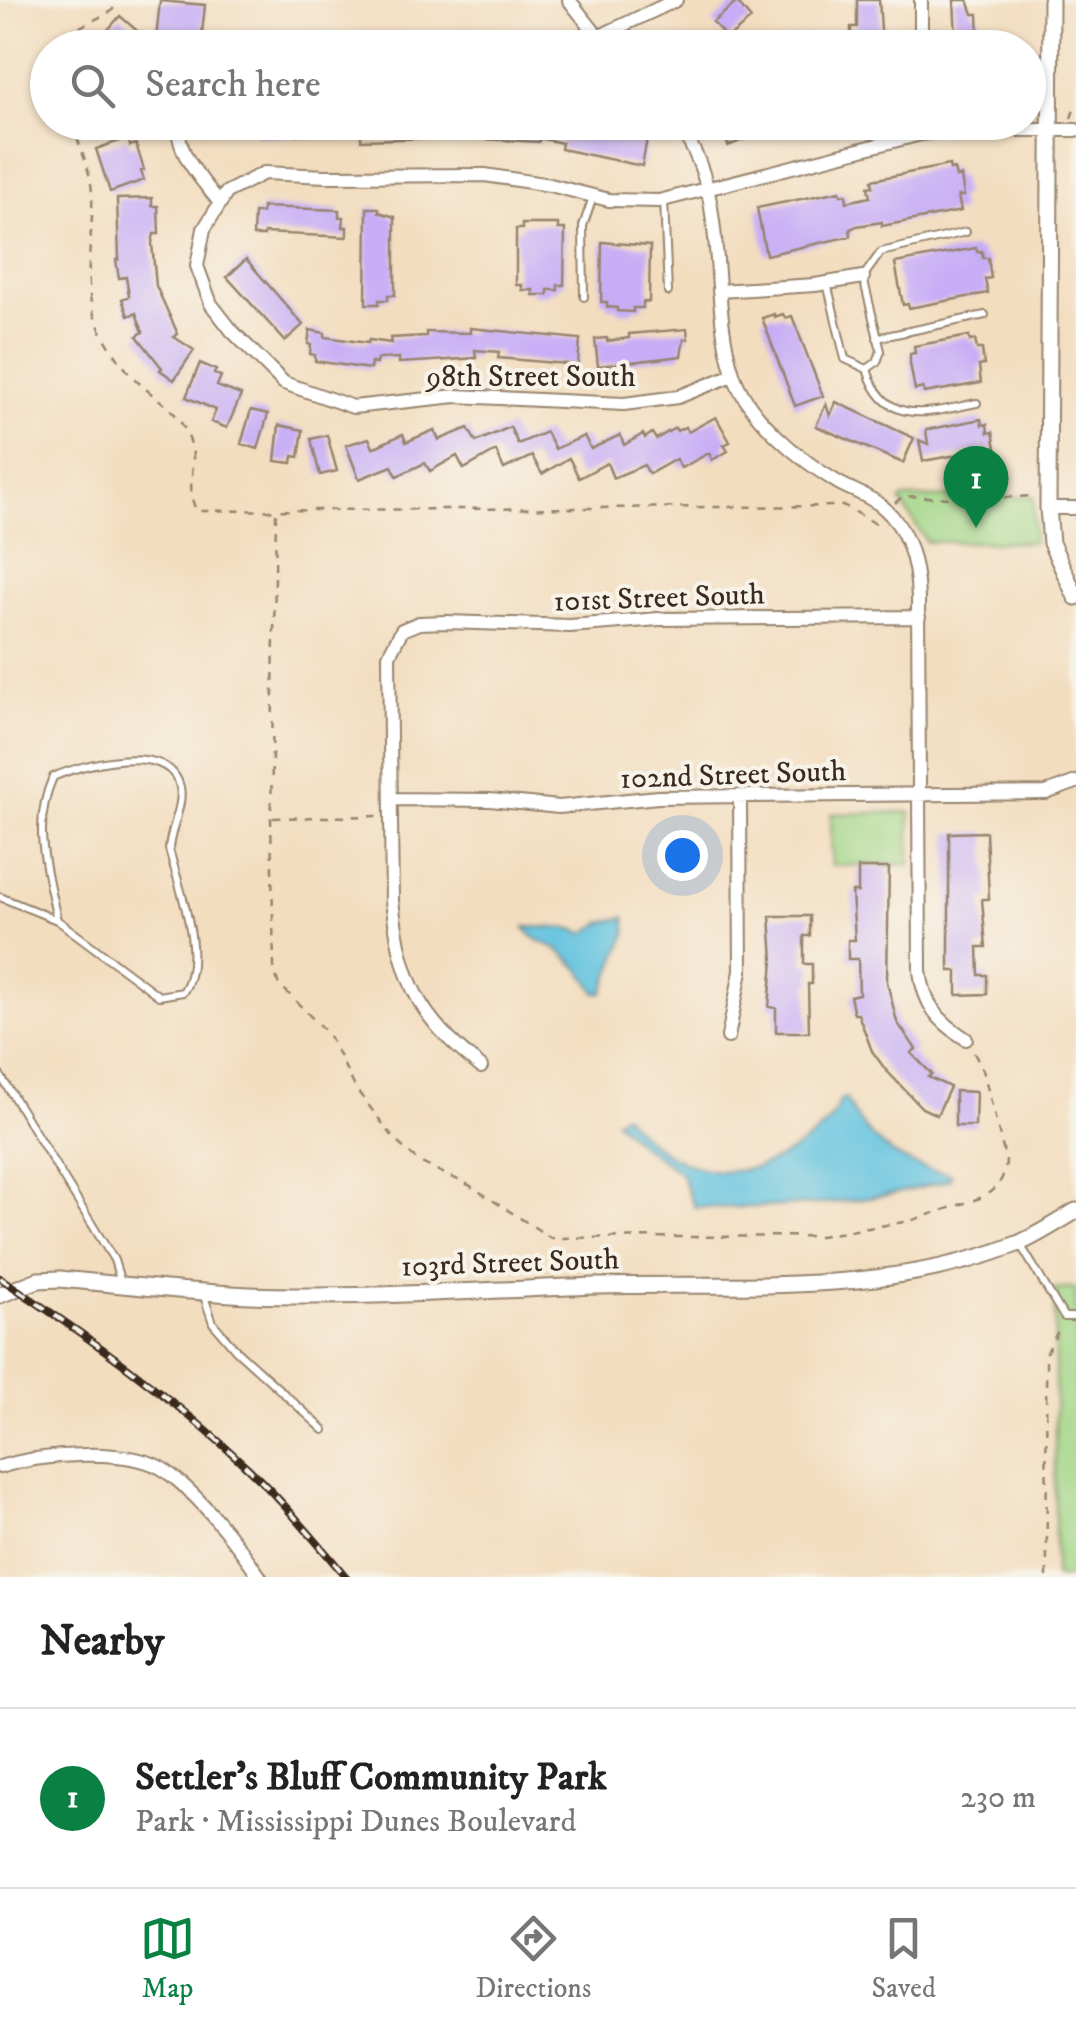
<!DOCTYPE html>
<meta charset="utf-8">
<style>
body{margin:0;font-family:"IM FELL DW Pica",serif;background:#f6f6f6;color:#222}
.you{position:absolute;left:682px;top:855px;width:35px;height:35px;margin:-25px;border:8px solid #fff;border-radius:50%;background:#1a73e8;box-shadow:0 0 0 15px #1a73e833}
.badge{display:grid;place-items:center;width:65px;height:65px;border-radius:50%;background:#0b8043;color:#fff;font-size:32px;font-weight:700}
.pin{position:absolute;translate:-50% -82px;filter:drop-shadow(0 2px 5px #0008)}
.pin::after{content:'';position:absolute;top:52px;width:35px;height:30px;background:inherit;clip-path:polygon(0 0,100% 0,50% 100%)}
.list{margin:0;padding:0;list-style:none}
h2{display:flex;justify-content:space-between;align-items:center;height:130px;margin:0;padding:0 40px;font-size:42px}
h2 small{font-size:32px;font-weight:400;color:#767676}
.list li{display:grid;grid-template-columns:65px 1fr auto;gap:30px;align-items:center;box-sizing:border-box;height:180px;padding:0 40px;border-top:2px solid #e0e0e0}
.list b{display:block;font-size:38px;white-space:nowrap}
.list p{margin:0;font-size:32px;white-space:nowrap;color:#767676}
.list em{font-size:32px;font-style:normal;color:#767676}
.icon{flex:none;width:55px;height:55px;fill:none;stroke:currentColor;stroke-width:2;stroke-linecap:round;stroke-linejoin:round}
.map{position:relative;flex:none;width:1076px;height:1577px;overflow:hidden}
.search{position:absolute;background:#fff;box-shadow:0 2px 8px #0004;left:30px;right:30px;top:30px;height:110px;display:flex;align-items:center;gap:25px;box-sizing:border-box;padding:0 35px;border-radius:55px;color:#767676;font-size:38px}
.sheet{height:310px;background:#fff}
nav{display:flex;justify-content:space-around;align-items:center;box-sizing:border-box;height:140px;border-top:2px solid #e0e0e0;background:#fff;font-size:28px;color:#767676}
nav a{display:grid;justify-items:center;gap:5px}
nav .on{color:#0b8043}
.map>svg:first-child{display:block}
</style>
<div class="map">
<svg width="1076" height="1577" viewBox="0 0 1076 1577">
<rect width="100%" height="100%" fill="#f7f3e8"/>
<filter id="ink" filterUnits="userSpaceOnUse"><feTurbulence type="fractalNoise" baseFrequency=".01" numOctaves="2"/><feDisplacementMap in="SourceGraphic" scale="20" xChannelSelector="R" yChannelSelector="G"/><feConvolveMatrix kernelMatrix="1 2 1 2 8 2 1 2 1" color-interpolation-filters="sRGB"/></filter>
<filter id="wash" filterUnits="userSpaceOnUse"><feTurbulence type="fractalNoise" baseFrequency=".0048" numOctaves="4" result="noise"/><feDisplacementMap in="SourceGraphic" scale="40" xChannelSelector="R" yChannelSelector="G"/><feGaussianBlur stdDeviation="2.25" result="paint"/><feColorMatrix in="noise" values="0 0 0 0 0 0 0 0 0 0 0 0 0 0 0 0 0 1.4 0 .05"/><feComposite in="paint" operator="in"/></filter>
<g filter="url(#wash)">
<rect width="100%" height="100%" fill="#f3ddbf"/>
<path fill="#a2d687" stroke="#6e8052" stroke-width="2.5" d="M1034 496V542H927L900 501 904 498Z
M910 812V864L832 866 831 814Z
M1055 1289H1076V1577H1055Z"/>
<path fill="#61c2df" stroke="#4e767e" stroke-width="2.5" d="M625 917 627 933 603 992 596 993C588 977 573 960 558 950 546 942 532 941 525 927L569 928 585 933 602 923Z
M841 1099H846C867 1143 903 1167 951 1174L950 1179C867 1206 781 1208 694 1207L680 1172 641 1145 615 1120 623 1114C672 1173 736 1191 801 1145 820 1132 833 1121 841 1099Z"/>
<g id="blocks">
<path fill="#c7adf6" d="M857 0H879L882 43H876V48H851V27H857Z
M954 0H968L973 14H978L979 38H956Z
M160 1 205 5 201 44 156 39Z
M737 2 751 19 727 39 713 22Z
M120 16 149 41 144 48H92Z
M258 122H438L439 138 361 140V135L353 133 259 136Z
M462 122H572L571 127 647 139 642 166 561 149 562 143 539 138V142L461 138Z
M734 122H761L763 132 728 146 723 125Z
M128 138 130 146 136 144 144 170 141 171 144 180 110 192 96 149Z
M949 165 950 170 954 169 956 177 961 176 964 196H958L961 211 882 226V222L857 226 850 229 851 236 766 255 757 208 840 191 841 195 846 194 847 202 870 197 868 187 873 186 872 180Z
M152 198V206H158L159 234H154L152 243 156 286 178 334 174 337 194 350 174 380 160 370 162 368 137 336 143 332 136 313 128 316 122 299 129 296 126 277 119 278 116 260 119 259 117 199Z
M262 207 339 210V217H344L343 227H347V237L264 233V236H253L254 213H262Z
M367 208H379V212L395 217V295H388V300H379V304H366Z
M522 224H558V229H565L564 285H558V290H548V295H533V290H522V285H516V229H522Z
M602 242 650 246 649 302H643V308H633V312L617 311V308L607 307V302H601Z
M976 248 977 252 982 251 983 258H988L991 278 985 279 988 293 909 308 908 304 903 305 895 263Z
M246 259 303 325 285 341 227 277Z
M774 314 775 317 783 314 785 318 792 316 823 396 795 406 762 318Z
M470 328 580 339 578 365 498 358 499 352 475 350 476 358 433 361 399 363V358L377 359 376 364 371 363 370 369 315 361V355L310 354 311 345 308 344 310 330 325 333V337L368 343 369 340 391 343 390 338 426 336V332L470 333Z
M687 329 688 339H684L681 356 598 366 595 339 607 338V341L629 338V334Z
M969 336 970 341 975 340 977 349H982L984 365 979 366 981 383 924 393 923 388 915 390 910 364V354L915 353 914 346Z
M200 363 216 370 214 374 221 376 217 386 241 395 227 428 211 422 216 410 186 397Z
M836 402 914 438 903 463 816 426 826 404 830 416Z
M251 410 268 414 258 449 241 444Z
M716 417 730 442 724 445 728 451 712 460 709 453 681 468 676 459 649 474 644 465 613 478 607 463 579 478 569 458 542 474 532 456 504 469 496 451 464 469 457 456 430 471 425 463 397 476 392 466 359 479 346 445 369 438 373 448 403 434 406 442 434 430 439 440 468 428 476 442 510 427 518 444 546 432 555 449 584 436 591 449 620 435 624 445 643 434 645 438 652 433 656 439 675 428 677 431 685 427 688 432Z
M981 419 982 425 987 424 988 433 993 432 996 448 923 461 919 440 928 444 926 430Z
M279 425 303 430 299 457 293 456 292 463 275 461Z
M327 435 337 471 320 475 311 439Z
M986 832 989 899H982L986 947H978L979 975H987V994L957 995V971H949V833Z
M858 868H889L887 982 897 1022 916 1049 911 1053 932 1074 928 1077 950 1087 937 1115 922 1108 885 1069 872 1051 858 1014H854L850 996 859 994 858 959H848V940H855L852 892H858Z
M770 916H810V936H804V964H812V984H808L809 1032H776V1008L769 1007 773 961Z
M955 1091 976 1092 975 1126H955Z"/>
</g>
</g>
<g filter="url(#ink)">
<use href="#blocks" fill-opacity="0" stroke="#97846e" stroke-width="2.5"/>
<g fill="none" stroke-linecap="round" stroke-linejoin="round">
<g stroke="#97846e" stroke-width="10">
<path id="service" d="M664 201 668 292
M827 283 845 359 867 369
M584 297 583 226 593 197
M877 338 985 315
M867 369 877 362 881 351 863 277 881 252 966 232
M867 369C885 429 930 412 977 403
M0 897 57 920 159 996 183 992C207 957 179 888 169 849 170 829 184 806 180 787 169 740 83 764 53 777 31 827 47 869 57 920
M0 1075 114 1260 121 1283
M1020 1244 1064 1317H1076
M203 1293 213 1323 236 1350 324 1430"/>
</g>
<g stroke="#97846e" stroke-width="16">
<path id="minor" d="M569 0 607 48
M598 37 676 0
M921 48V0
M179 122C174 152 203 181 220 203
M675 122C732 188 707 295 733 373 746 416 800 460 837 482 852 491 871 496 884 508 910 531 917 565 918 598L920 971C924 1005 938 1021 966 1039
M719 291 815 285 863 277
M733 375 678 397 624 404 456 396 353 407 284 383 232 331 211 304 197 266 204 229 227 192 264 173 326 176 485 175 550 185 609 200 659 201 921 134 951 130H1076
M1048 508H1076
M391 799 490 800 559 807 658 797 1046 793 1076 782
M728 1037 741 971 740 797
M481 1067C417 1016 402 982 392 901L389 655 402 630 419 623 447 622 570 626 659 619 919 617
M0 1467C39 1454 133 1446 167 1472 200 1496 237 1543 260 1577"/>
</g>
<g stroke="#97846e" stroke-width="19">
<path id="tertiary" d="M1051 0 1048 508 1051 543 1076 597
M0 1295 38 1280 60 1279C123 1285 185 1292 249 1295 364 1299 481 1290 597 1286 738 1282 882 1297 1017 1244 1037 1236 1057 1222 1076 1211"/>
</g>
<path stroke="#97846e" stroke-width="2.5" stroke-dasharray="8 8" stroke-linecap="butt" d="M56 48 68 33 112 11 117 0
M1071 118 1076 104
M72 122C79 146 92 172 92 196 94 238 80 286 98 325 106 342 120 363 132 376 157 403 177 404 191 444 198 466 184 490 197 511L845 506 876 524 879 520
M895 503 903 496 973 499 1034 496
M276 513 271 818 274 967 278 983 328 1034 356 1089 396 1141 419 1162 469 1185 551 1238 820 1236 910 1221 983 1197C997 1188 1005 1179 1006 1161L983 1070 972 1049
M273 818 378 816
M1047 1577 1046 1354 1060 1327"/>
<use href="#service" stroke="#fff" stroke-width="6"/>
<use href="#minor" stroke="#fff" stroke-width="12"/>
<use href="#tertiary" stroke="#fff" stroke-width="15"/>
<g stroke="#3b2a1e" stroke-width="8">
<path id="rail" d="M0 1278C87 1336 172 1396 249 1469 283 1502 315 1540 346 1577"/>
</g>
<use href="#rail" stroke="#f7f3e8" stroke-width="4" stroke-dasharray="11" stroke-linecap="butt"/>
</g>
</g>
<g text-anchor="middle" stroke-width="8" stroke-linejoin="round" paint-order="stroke">
<g font-size="30" fill="#3b2a1e" stroke="#f7f3e8">
<text x="531" y="386">98th Street South</text>
<text transform="translate(659 597) rotate(-2)" y="10">101st Street South</text>
<text transform="translate(733 774) rotate(-2)" y="10">102nd Street South</text>
<text transform="translate(510 1262) rotate(-2)" y="10">103rd Street South</text>
</g>
</g>
</svg>
<div class="you"></div>
<div class="pin badge" style="left:976px;top:528px">1</div>
<div class="search"><svg class="icon" aria-label="search" viewBox="0 0 24 24"><circle cx="10" cy="10" r="6"/><path d="M15 15l6 6"/></svg>Search here</div>
</div>
<section class="sheet">
<h2>Nearby<small></small></h2>
<ul class="list">
<li><span class="badge">1</span><div><b>Settler's Bluff Community Park</b><p>Park · Mississippi Dunes Boulevard</p></div><em>230 m</em></li>
</ul>
</section>
<nav>
<a class="on"><svg class="icon" aria-label="map" viewBox="0 0 24 24"><path d="M3 6l6-2 6 2 6-2v14l-6 2-6-2-6 2zM9 4v14M15 6v14"/></svg>Map</a>
<a><svg class="icon" aria-label="directions" viewBox="0 0 24 24"><path d="M12 3l9 9-9 9-9-9zM9 14v-3h6M13 9l2 2-2 2"/></svg>Directions</a>
<a><svg class="icon" aria-label="saved" viewBox="0 0 24 24"><path d="M7 4h10v16l-5-4-5 4z"/></svg>Saved</a>
</nav>
